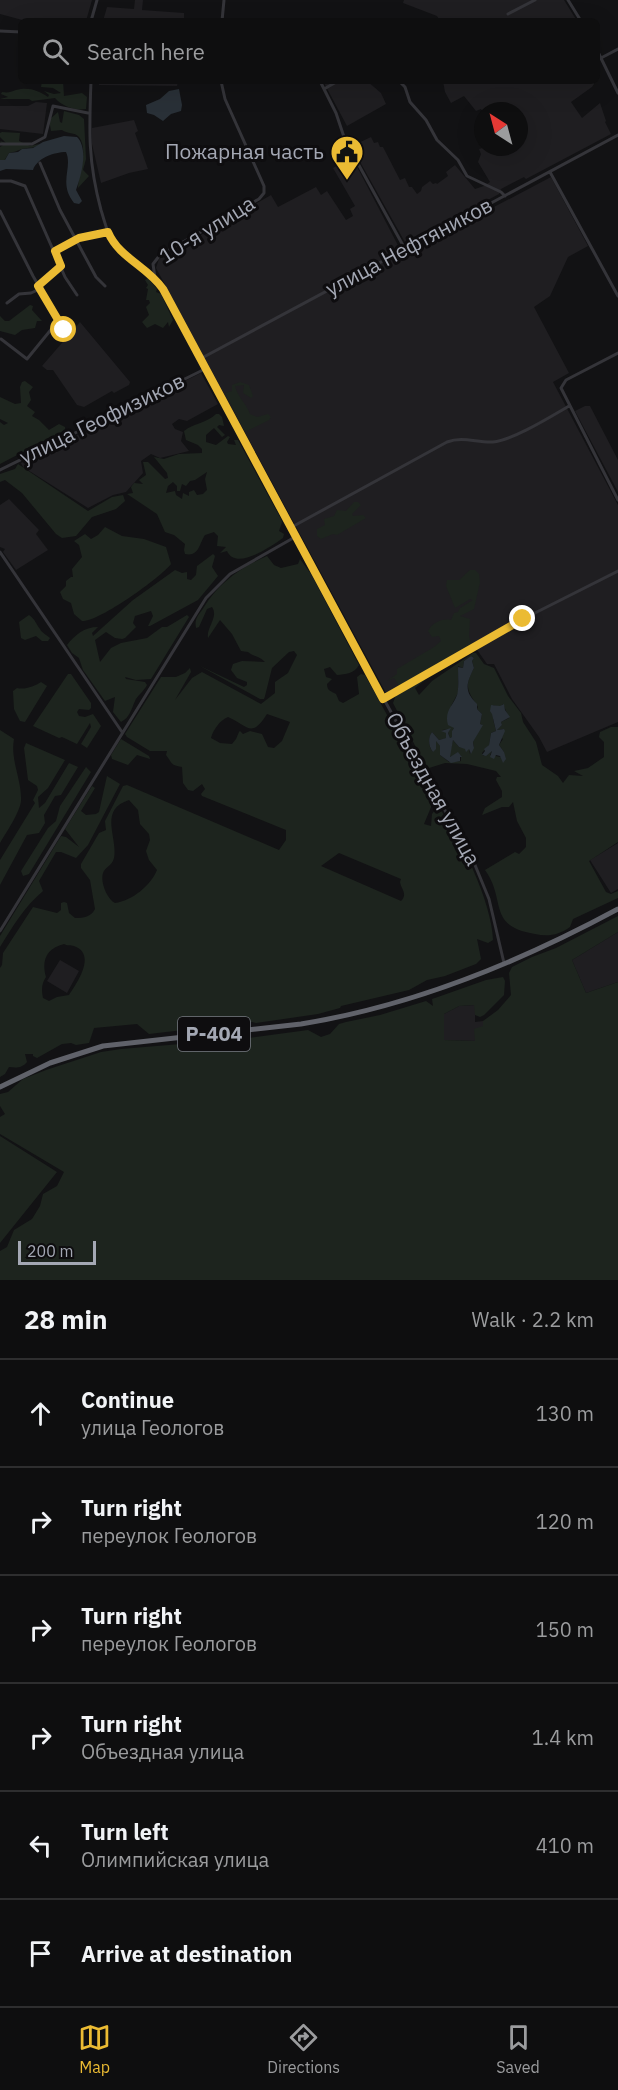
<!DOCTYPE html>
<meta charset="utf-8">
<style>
body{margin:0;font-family:"IBM Plex Sans",sans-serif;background:#1c1c1d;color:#f1f3f6}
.compass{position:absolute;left:474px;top:102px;width:54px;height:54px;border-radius:50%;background:#0e0e0f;box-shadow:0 6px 24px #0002;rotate:324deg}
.scale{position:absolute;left:18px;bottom:15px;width:78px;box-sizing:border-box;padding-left:6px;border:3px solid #a4a8b4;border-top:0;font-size:16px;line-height:21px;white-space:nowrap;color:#a4a8b4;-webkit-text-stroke:4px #0e0d0f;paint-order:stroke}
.stop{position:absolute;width:18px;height:18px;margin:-14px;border:4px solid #ebbb33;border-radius:50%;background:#fff}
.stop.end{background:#ebbb33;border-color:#fff;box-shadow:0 2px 6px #0008}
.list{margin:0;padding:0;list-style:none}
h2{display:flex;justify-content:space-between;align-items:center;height:78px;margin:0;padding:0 24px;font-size:26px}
h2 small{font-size:20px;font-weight:400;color:#9b9c9e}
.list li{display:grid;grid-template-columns:39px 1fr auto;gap:18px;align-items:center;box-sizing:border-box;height:108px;padding:0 24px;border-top:2px solid #2e2e2f}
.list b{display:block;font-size:22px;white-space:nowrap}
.list p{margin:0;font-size:20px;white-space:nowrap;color:#9b9c9e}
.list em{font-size:20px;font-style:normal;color:#9b9c9e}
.icon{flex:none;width:33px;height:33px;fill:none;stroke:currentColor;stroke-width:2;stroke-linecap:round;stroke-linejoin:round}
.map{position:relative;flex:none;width:618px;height:1280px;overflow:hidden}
.search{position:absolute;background:#0e0e0f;box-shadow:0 6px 24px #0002;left:18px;right:18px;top:18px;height:66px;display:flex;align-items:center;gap:15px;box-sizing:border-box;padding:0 21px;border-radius:9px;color:#9b9c9e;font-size:22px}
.sheet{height:726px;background:#0e0e0f}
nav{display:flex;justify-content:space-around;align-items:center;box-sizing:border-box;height:84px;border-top:2px solid #2e2e2f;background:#0e0e0f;font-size:16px;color:#9b9c9e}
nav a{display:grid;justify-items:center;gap:3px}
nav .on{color:#ebbb33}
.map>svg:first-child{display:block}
</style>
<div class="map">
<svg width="618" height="1280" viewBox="0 0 618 1280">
<rect width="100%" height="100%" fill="#121214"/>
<path fill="#1f1e21" d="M0 0H92L86 21H26L0 14Z
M135 0H143L142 10 184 13V21H103L107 7 134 9Z
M404 0H564L577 21H440L437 16 403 3Z
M99 81H178L177 86 99 85Z
M323 81H367L381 93 386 104 347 126Z
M443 81H593L594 84 592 87 571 102 582 118 600 103 606 121 605 122 611 134 526 179 524 177 501 189 499 194 406 244 359 160 361 158 354 145 371 137 374 143 378 142 380 147H383L400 180 405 178 409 187H412L417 194 421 191 422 187 430 181 433 184 436 183 437 184 448 176 446 172 455 165 475 189 484 186 490 182 478 162 481 154 479 149 486 147H519V111L483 112 481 109 476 111 464 96 451 103 445 92Z
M36 102 47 103 43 134 0 129V106H28Z
M134 120 138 131 135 133 148 169 129 173 101 183 92 144V128Z
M352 157 403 255 551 177 588 246 568 257 550 296 534 307 569 373 553 382 618 505V722L547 752 539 737 512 699 494 664H487L473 644 386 693 156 268 159 259 271 195 278 207 316 187 321 195 327 191 346 220 353 216 350 209 355 206 333 168Z
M80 322 130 382 129 385 114 393 112 391 84 407 77 405 53 370H47L42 366Z
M201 373 218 404 187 421 179 419 172 424 175 429 183 432 181 441 189 451 160 458 151 454 141 461 143 473 126 492 113 495 88 508 23 467 21 463Z
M585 406H590L618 460V492L575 411Z
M9 499 39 530 36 534 48 550 16 570 3 552 5 549 0 547V505Z
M618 843V889L611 893 590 860Z
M618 932V982L586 993 572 960Z
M60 960 79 971 67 993 47 981Z
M475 1005V1022L483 1021V1026L475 1041 444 1040V1014L459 1006Z"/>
<path fill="#1d241e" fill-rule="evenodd" d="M42 81H63L64 96 82 93 87 97 86 109C74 111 62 106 55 98L32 101 29 99H0L8 97 1 94 2 92C9 93 10 92 16 90 29 87 37 90 48 97L49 95 44 91 54 94 61 93 53 88 41 87Z
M64 111 79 115 84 119 86 159 83 170 89 176 78 188C78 176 89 150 79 137 75 132 67 134 62 130L51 131 49 120 58 112 60 122 62 123Z
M2 132 20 133 19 141 30 146 40 144C34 149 30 147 22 149 17 151 14 152 9 153L4 161 0 160V147L3 145 0 141 6 143 0 137V133Z
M148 278 157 289 156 292 161 294 173 320 169 327 168 322 163 328 155 324 147 328 142 322 149 315 146 307 150 303 149 300H146L148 289 146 288 148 285 145 280Z
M30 305 33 306 32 310 42 321H37L35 328 22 330 15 335 0 331V316L5 321H9Z
M25 381 33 387 29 392 31 400 27 406 35 412 32 416 39 420 49 430 59 424 65 427V430L0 464V422L4 425 8 423 0 419V397L15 404 21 403 20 387 22 382Z
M240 382 249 385 253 396 251 398 243 393 244 385 235 386C237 396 246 403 250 414L257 417 268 414 271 417 269 420 247 431 244 430 225 393 232 391V385Z
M216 414H219L222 417 224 426 219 425 217 427 225 435 222 437 214 428 206 435V442L216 445 228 436 230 437 227 442 228 444 236 445 234 440H238L281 519 282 522 279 531 284 534 283 538C270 547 236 571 227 551L220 553 226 547 217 546 218 536 214 532 205 535C199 544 199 557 185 554L184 550 185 544 174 535 165 532 157 514 127 494 133 493 131 487 134 483 143 484 139 480 146 475 143 462H148L165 479 168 478 167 473 154 457 164 459 179 454 202 453V449L198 445 186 440 184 431C194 423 207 423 216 414ZM207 472 205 479 207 490 203 494 197 495 194 490 189 492V496L183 493 182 499 176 495 175 491 166 493 168 486 173 482 177 486V491H180L182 484 186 486 190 481 195 480Z
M18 464 88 511 112 497 123 495 125 501 116 509 92 517 76 536 62 538 56 534 22 493 5 480 0 482V474L15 469Z
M354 502H358L361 505 352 514 353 516 363 515 366 518 337 535 333 534 321 539 317 536V529L325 525 324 519 334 516 337 510 346 511Z
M105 527 122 536 144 539 166 547 171 564C160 578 99 622 82 621L74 614 71 603 63 599 60 592 66 586V581L71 577H73L72 569 82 557 79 545 74 541 85 534 91 539 98 535Z
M213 554 215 556 212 567 218 576 198 600 150 626H148L153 616 151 611 135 616 133 623 136 627 125 638 122 639 115 638 106 632 95 640 100 662 111 648 121 643 147 638 162 627H167L187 615 189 617 151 679 136 680 125 677 126 679 145 682 147 685C144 691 137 696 135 701 131 710 130 717 121 722L113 712 115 697 105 701 83 670 79 658 72 653 67 645C75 635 84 627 98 627L92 633 93 636 133 600 175 570 182 573 187 572V579L191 580 196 575 197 566Z
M267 556 274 565 281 568 298 564 300 559 311 574 359 665C354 674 346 674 337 675L330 667 324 669 326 677 332 679 327 684C327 691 331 691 336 694L339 701 343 703 359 694 357 677 361 674 365 675 434 800 424 824 431 826 432 814 438 806C460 837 492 902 493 940L488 943 477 939 481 959 476 964 445 976 427 980 409 990 341 1006 340 1008 318 1014 256 1023 252 1022 149 1034 137 1024 94 1028 89 1043 76 1045 71 1043 62 1044 37 1058 33 1056V1054H25L27 1062C22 1068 17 1068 9 1067L5 1074 0 1077V968L2 965 3 953 33 907 57 913 61 910V903L64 902 67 903 69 913 75 918C84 918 91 917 95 909L90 880 81 868V864L99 833 106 830 105 821 123 786 127 785 279 850 286 840V830L202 796 201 794 205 789 202 784 193 791 188 790 183 783 182 767C170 765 173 764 166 755L167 751H150L127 737 125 734 161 677H176L185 673 190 668 191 672 175 700 192 678 202 672 261 704 275 693V682L288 673 297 655 294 651 289 652 272 668 265 696 264 699H260L200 666 244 687 247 685V682L237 678 231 670 233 664 242 661 265 662C259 656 254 657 248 652L241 651 232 634 220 620 208 638C206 628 219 617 212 607L207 609 199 627 196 628C194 618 199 615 204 607 218 584 241 567 267 556ZM267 714 290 722 282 741 274 748 268 747 262 734 250 731 243 734 240 731 239 732 236 739 232 744 220 743 211 738C213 730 220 720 228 717 249 726 251 739 267 714ZM129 800 138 810 140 824 149 834 150 840 146 851 149 860 157 870C151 885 132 901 115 903 107 899 100 882 103 873 105 867 112 866 114 858 118 837 98 810 129 800ZM339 853 401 879 400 882C401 889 408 894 401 901L321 866ZM64 944C67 946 71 945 74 946 97 954 77 983 69 995L57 997 49 1001 43 998C41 989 42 983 46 977 41 960 47 948 64 944Z
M470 570H475L479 574 480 582 474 609 460 616 470 619 469 636 471 644 399 686 394 678 387 681 397 674V669L434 647 441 641 439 636 432 637 428 631C432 623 442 618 451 620L454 613 458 612 460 608 473 600 470 599 455 608 446 586 447 580H459Z
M29 615C35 619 36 624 40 629 42 633 47 635 50 638L48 641H42L36 636 25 640 21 638 19 622Z
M473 653H476L484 664 494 668 508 696 521 713 523 722 536 742 542 765 558 776 563 783 569 775 583 776 574 771 588 768 604 757V742L599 737 600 732 611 727H618V842L589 861 606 892 611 894 618 891V898L573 919 570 927C559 935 548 937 535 934 486 926 507 900 485 870L515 852 519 854 526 847V838L517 821 513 802 509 807H502L482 815 485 808 502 797V791L496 780 497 777H501L496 771 467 764 445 763 429 768 423 761 393 703 396 695 424 679 425 680 415 688 419 695 432 681ZM471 656 474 658 472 661 474 668C464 686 467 690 478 707L477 709 482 714 480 724H482L473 742 474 746 470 754 469 749 459 747 453 740 449 757 461 755V761L449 762 440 755V746L436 740 433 752C428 746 428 738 432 732L439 740 447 738 446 733 442 730 450 729 448 733 450 738 452 737V731L454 728 451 706 458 693V666L463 668 464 661ZM503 704 509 718 501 722 502 725 497 730 503 729 501 737 503 739 499 745 504 752 503 762 501 757 490 755 492 751 483 756 482 753 489 745 491 733 496 731 493 719V705L500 707Z
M68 674H71L91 703V708L89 710 79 709 77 712 79 716 85 717 93 714 101 726 87 748 81 744 91 727 90 723 77 744 62 737 59 738 33 726Z
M41 682 47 686 25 722 20 721 14 709 13 691 17 688C25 690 35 686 41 682Z
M0 730 14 739C10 760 22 780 21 801 20 812 6 833 0 843Z
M121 739 149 756 150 759 137 755 128 765 112 759 111 755Z
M26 743 65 760 48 788 38 797 39 808 45 803 69 763 78 767 61 795 55 796 44 815 45 823 39 833 27 835 0 885V860L35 803 33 800 38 790 37 786 28 780 24 748Z
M86 767 91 772 29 874 23 876 21 871 48 828 56 821 60 806Z
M107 776 120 784 88 845 76 858 61 852H56L39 881 43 891C24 907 13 926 0 947V936L61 836 66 837 79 847 65 829 92 786 95 788 81 811 86 815 96 814 99 812Z
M618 916V932L572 960 586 993 618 982V1280H0V1251L7 1247 14 1230 32 1219 40 1206 43 1194 57 1186 64 1172 0 1134V1117L5 1114 0 1106V1094L8 1092 23 1079 46 1070 101 1052 121 1049 240 1039 308 1030 321 1037 330 1034 339 1024 346 1022 380 1015 426 1001 433 1006 432 999 435 998 486 980 503 977 505 981 504 995 484 1015 480 1017 475 1015 474 1005 459 1006 444 1014V1040L475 1041 474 1029 483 1026V1021L498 1010 511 995 509 973 512 967 532 957 556 948Z
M0 1136 57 1172 0 1243Z"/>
<path fill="#293037" d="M179 89 182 105 181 111 171 114 163 121 154 115 147 113 146 105 160 99 169 91Z
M64 136 77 137C89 149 81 176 76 190L82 201 79 204 74 203C58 183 73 168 66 152 54 152 37 158 33 170L6 169 0 171V160H5L9 153 18 152 22 149 33 148 43 142Z
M471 656 474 658 472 661 474 668C466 684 464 691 477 704V709L482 714 480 724 483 725 473 742 474 748 471 754 469 749 466 752 465 749 459 747 453 740 450 757 458 752 462 757H460V761L451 763 440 755V746L436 741V749L433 752C428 746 428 737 432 732L439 740 446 738V733L441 731 451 728 448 733 450 738 452 737V731L454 728 448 725C444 711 453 706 457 695 459 690 458 672 458 667L463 668 464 661Z
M504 704 505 710 510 717 501 722 502 725 497 730 504 729 505 731 499 745 504 752 506 759 503 763 500 756 496 755 494 759 490 757 492 751 486 756 482 755 485 751 484 749 489 745 491 733 496 731 492 714 490 711 491 705 500 706Z"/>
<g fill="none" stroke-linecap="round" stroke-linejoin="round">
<path stroke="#343439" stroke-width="3" d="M568 0 581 21
M508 14 535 0
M91 21 97 0
M222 21 224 0
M0 31 21 32
M597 50 618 93
M601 58 618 49
M91 81C89 131 88 162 101 210 105 222 107 235 115 245 129 264 153 272 165 293L290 528 475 865 489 899 504 963
M320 81 336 113 345 140 405 249
M399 81 405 87 410 102 426 120 437 140 458 160 467 176 501 192 505 196
M324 89 338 81
M0 144H32L45 137 53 106 88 113
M40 163 60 210 96 277 105 286
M550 172 618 296
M0 181H11L25 186 65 277 77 295
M0 211 33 276 64 330
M55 251 79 238 108 232
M155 278 153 264 160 255 259 199 264 193V186L225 99 221 81
M38 286 61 266
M7 303 19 294 31 293 40 289
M1 339 27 359 58 321
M618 353 566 380 561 388 618 500
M200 359 618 135
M0 470 205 369
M290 528 447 442C463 436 477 443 493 442 513 440 550 417 569 406
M0 552 122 732
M383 699 523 619 618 571
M0 931 206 598 230 574 295 537"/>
<path stroke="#60626a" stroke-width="5" d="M0 1087 50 1063 103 1046 301 1024C412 1006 520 962 618 909"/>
</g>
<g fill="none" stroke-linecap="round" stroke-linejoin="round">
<path stroke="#ebbb33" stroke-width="8" d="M64 330 38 286 61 266 55 251 79 238 108 232C119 258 147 266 163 289L383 699 523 619"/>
</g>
<defs>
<g id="civic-pin" transform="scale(1.725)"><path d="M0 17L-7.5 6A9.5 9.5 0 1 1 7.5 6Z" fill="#ebbb33" stroke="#0e0d0f"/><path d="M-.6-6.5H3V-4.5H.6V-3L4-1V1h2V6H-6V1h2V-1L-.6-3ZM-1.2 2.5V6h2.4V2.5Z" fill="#111"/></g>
</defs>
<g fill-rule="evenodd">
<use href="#civic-pin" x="347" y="152"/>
</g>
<g text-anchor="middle" stroke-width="6" stroke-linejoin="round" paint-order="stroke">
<rect fill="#0e0d0f" stroke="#777a82" stroke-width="1.5" x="178" y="1017" width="72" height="34" rx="4.5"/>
<g font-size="20" font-weight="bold" fill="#a4a8b4">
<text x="214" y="1041">Р-404</text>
</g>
<g font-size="21" fill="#a4a8b4" stroke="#0e0d0f" text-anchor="end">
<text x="324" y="159">Пожарная часть</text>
</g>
<g font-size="21" fill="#a4a8b4" stroke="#0e0d0f">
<text transform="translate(207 230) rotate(-32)" y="7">10-я улица</text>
<text transform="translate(409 247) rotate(-28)" y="7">улица Нефтяников</text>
<text transform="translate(102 419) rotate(-26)" y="7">улица Геофизиков</text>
<text transform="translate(433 789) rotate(61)" y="7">Объездная улица</text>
</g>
</g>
</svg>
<svg class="compass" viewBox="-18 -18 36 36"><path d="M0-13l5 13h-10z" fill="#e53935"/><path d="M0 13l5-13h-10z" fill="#9b9c9e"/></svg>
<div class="scale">200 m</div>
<div class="stop" style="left:64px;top:330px"></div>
<div class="stop end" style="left:523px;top:619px"></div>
<div class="search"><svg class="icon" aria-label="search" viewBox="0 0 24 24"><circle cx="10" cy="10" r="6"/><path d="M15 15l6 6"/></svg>Search here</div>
</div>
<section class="sheet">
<h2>28 min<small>Walk · 2.2 km</small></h2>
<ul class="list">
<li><svg class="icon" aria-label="ahead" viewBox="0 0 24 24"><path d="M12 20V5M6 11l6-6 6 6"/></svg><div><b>Continue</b><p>улица Геологов</p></div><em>130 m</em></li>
<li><svg class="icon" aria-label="right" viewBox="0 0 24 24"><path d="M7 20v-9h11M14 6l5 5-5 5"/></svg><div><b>Turn right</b><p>переулок Геологов</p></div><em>120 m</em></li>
<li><svg class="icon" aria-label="right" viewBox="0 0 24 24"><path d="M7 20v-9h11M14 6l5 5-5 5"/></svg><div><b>Turn right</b><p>переулок Геологов</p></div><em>150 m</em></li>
<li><svg class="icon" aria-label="right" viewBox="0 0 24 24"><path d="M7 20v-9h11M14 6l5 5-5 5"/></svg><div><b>Turn right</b><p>Объездная улица</p></div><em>1.4 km</em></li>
<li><svg class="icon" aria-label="left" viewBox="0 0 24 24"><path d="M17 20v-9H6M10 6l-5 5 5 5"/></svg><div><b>Turn left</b><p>Олимпийская улица</p></div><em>410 m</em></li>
<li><svg class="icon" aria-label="arrive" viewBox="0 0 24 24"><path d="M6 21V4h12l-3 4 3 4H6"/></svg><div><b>Arrive at destination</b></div></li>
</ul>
</section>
<nav>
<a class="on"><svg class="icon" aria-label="map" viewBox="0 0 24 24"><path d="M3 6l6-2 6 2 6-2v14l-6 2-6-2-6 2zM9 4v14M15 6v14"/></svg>Map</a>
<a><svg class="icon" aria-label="directions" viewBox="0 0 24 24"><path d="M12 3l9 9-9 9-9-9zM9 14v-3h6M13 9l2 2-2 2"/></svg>Directions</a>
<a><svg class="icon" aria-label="saved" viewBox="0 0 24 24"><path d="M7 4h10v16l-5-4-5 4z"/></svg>Saved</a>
</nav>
